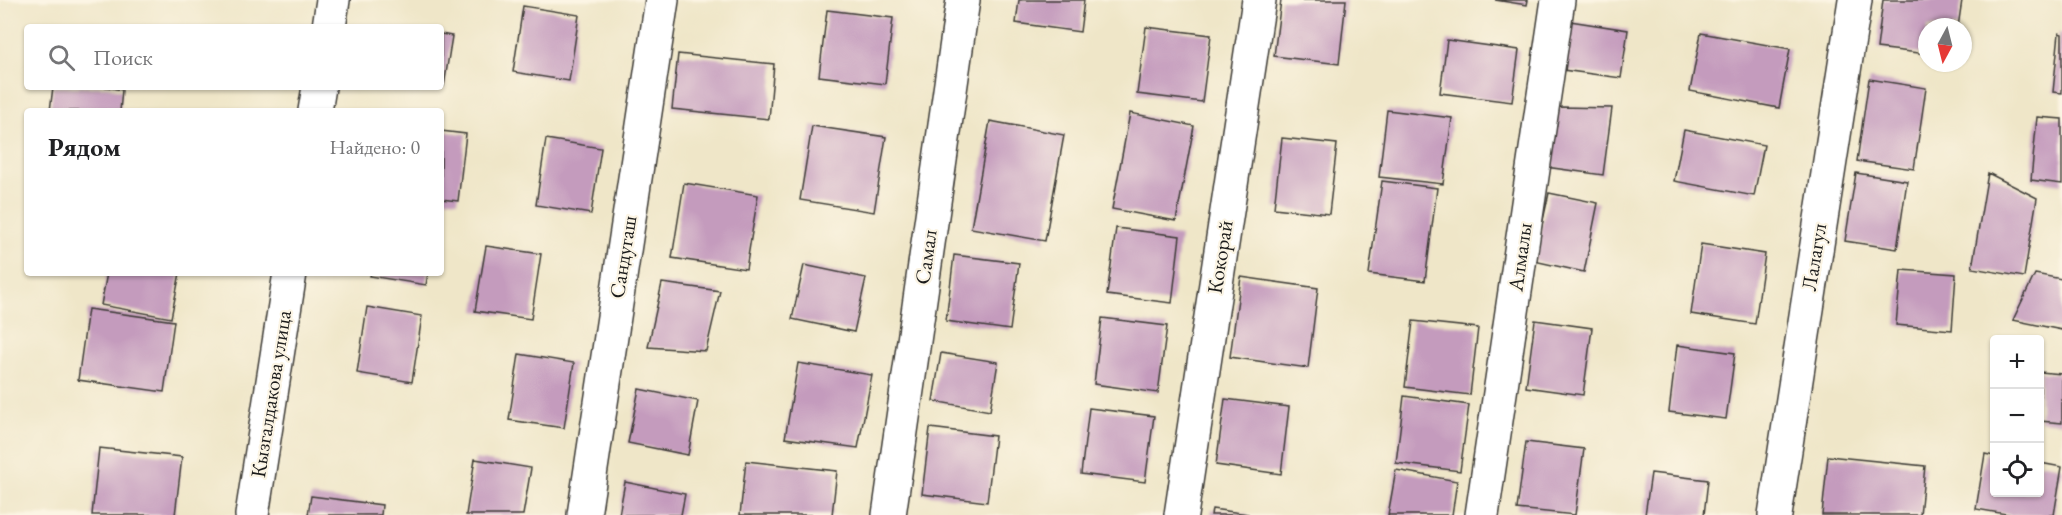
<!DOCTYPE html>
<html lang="ru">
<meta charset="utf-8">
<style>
body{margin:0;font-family:"EB Garamond",serif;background:#f2f2f2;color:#202124}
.controls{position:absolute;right:18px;bottom:18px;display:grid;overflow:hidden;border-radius:6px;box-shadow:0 2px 4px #0004}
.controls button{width:54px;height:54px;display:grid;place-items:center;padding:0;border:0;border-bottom:2px solid #e0e0e0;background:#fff;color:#202124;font:30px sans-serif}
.compass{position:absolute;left:1918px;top:18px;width:54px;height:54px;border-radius:50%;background:#fff;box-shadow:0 2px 4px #0004;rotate:187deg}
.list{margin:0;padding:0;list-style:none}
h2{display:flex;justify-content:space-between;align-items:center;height:78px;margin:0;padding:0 24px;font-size:26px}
h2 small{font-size:20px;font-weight:400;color:#757577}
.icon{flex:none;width:33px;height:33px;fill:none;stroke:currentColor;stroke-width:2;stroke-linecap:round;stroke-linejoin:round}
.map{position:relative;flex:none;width:2062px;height:515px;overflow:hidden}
.search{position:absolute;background:#fff;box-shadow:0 2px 4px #0004;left:24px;top:24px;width:420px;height:66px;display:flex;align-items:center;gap:15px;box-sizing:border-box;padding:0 21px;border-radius:6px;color:#757577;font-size:22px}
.panel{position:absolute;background:#fff;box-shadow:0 2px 4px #0004;left:24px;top:108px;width:420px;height:168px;border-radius:6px}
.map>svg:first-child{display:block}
</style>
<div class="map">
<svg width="2062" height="515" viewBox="0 0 2062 515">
<rect width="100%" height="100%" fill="#fcf5e5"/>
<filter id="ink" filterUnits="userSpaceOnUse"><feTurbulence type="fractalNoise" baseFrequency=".0167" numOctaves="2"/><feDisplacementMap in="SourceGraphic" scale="12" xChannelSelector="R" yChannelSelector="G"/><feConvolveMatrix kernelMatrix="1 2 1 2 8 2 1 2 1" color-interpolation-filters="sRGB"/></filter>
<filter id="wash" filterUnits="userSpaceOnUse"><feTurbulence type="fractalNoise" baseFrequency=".008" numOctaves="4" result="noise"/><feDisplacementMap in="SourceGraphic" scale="24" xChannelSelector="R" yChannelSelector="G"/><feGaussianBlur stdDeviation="1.35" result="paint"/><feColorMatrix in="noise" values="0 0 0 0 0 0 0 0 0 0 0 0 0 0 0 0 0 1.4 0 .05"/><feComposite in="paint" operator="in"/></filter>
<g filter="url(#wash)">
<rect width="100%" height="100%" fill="#efe6c8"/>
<g id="blocks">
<path fill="#c49bbd" d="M1019 0H1084L1080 32 1016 23Z
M1281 0H1346L1339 64 1274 56Z
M1495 0H1528L1527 5Z
M1883 0H1962L1958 27H1927V54L1877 48Z
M523 6 579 15 569 81 513 72Z
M827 10 893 18 885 84 819 76Z
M1570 21 1628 30 1621 78 1563 70Z
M1146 27 1211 35 1202 102 1137 94Z
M1701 33 1790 49 1779 108 1690 91Z
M2059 33 2062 34V93L2053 92Z
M441 34 452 36 444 86 441 85Z
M1447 40 1519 50 1512 102 1440 93Z
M678 54 774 64 769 119 672 109Z
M1869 79 1926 88 1914 169 1857 161Z
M53 87H107L122 90 120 111H50Z
M1558 107 1612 108 1603 175 1546 167Z
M1387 110 1452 118 1443 184 1379 177Z
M1130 113 1194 126 1176 221 1112 209Z
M2037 117 2062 119V184L2031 180Z
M990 121 1064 135 1045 241 971 228Z
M812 126 886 137 874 212 800 200Z
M1684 130 1764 145 1754 196 1674 181Z
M441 131 466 134 458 201 441 199Z
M1282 138 1337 144 1329 214 1274 208Z
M546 139 601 148 591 214 536 205Z
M1856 173 1907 181 1897 249 1845 241Z
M1988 173 2037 198 2024 277 1972 268Z
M1382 181 1437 188 1425 281 1369 274Z
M684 183 758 195 746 269 672 258Z
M1549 193 1598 203 1584 272 1534 261Z
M1116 228 1180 236 1172 303 1107 295Z
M1701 244 1765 254 1755 324 1691 314Z
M486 246 541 254 531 319 475 311Z
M954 255 1019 263 1010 330 946 321Z
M804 265 866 278 854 332 792 319Z
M1901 270 1956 274 1952 330 1896 325Z
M107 273H180L171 318 101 305Z
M371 273H428L426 285 370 276Z
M2035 274 2062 279V330L2013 320Z
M1241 277 1318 288 1308 368 1230 357Z
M662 283 720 291 706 351 648 347Z
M367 307 422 316 412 382 357 373Z
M88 309 174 321 164 392 78 380Z
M1102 318 1167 326 1158 393 1094 384Z
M1535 320 1592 328 1583 395 1526 387Z
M1413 321 1478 328 1470 395 1405 387Z
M1677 345 1735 353 1726 419 1669 412Z
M941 353 998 362 990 411 933 401Z
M519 354 574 363 564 428 509 420Z
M798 363 872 375 858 448 785 438Z
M2040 372 2062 374V423L2040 421Z
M639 389 698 401 688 455 628 443Z
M1404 396 1469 405 1460 471 1396 463Z
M1225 399 1289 407 1281 474 1216 465Z
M1089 408 1154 416 1145 482 1081 474Z
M930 428 995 436 987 502 922 494Z
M1526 442 1584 449 1575 515 1517 509Z
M99 448 182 457 175 515H92Z
M1985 454 1994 456V492H2040V463L2062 467 2054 515H2012L1976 509Z
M1828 456 1925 466 1920 515H1822Z
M475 459 531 468 523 515H466Z
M746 461 837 471 832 515H740Z
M1396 470 1457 481 1452 515H1388Z
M1651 473 1708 480 1704 515H1645Z
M625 482 685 494 681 515H619Z
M311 496 382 505 381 515H308Z
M1212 509 1248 514V515H1211Z"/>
</g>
</g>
<g filter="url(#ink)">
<use href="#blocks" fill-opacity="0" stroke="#3c3a36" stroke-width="1.5"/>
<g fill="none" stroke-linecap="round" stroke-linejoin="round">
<g stroke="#3c3a36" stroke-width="36">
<path id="minor" d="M329 27 333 0
M315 111 319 87
M252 515 290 273
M584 515 662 0
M889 515 963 0
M1181 515 1259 0
M1482 515 1558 0
M1775 515 1855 0"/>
</g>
<use href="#minor" stroke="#fff" stroke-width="33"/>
</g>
</g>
<g text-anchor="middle" stroke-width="4.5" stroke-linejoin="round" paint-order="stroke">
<g font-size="21" fill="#1c1c1c" stroke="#fcf5e5">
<text transform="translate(623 257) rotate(-81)" y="7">Сандугаш</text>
<text transform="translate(926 257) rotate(-82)" y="7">Самал</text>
<text transform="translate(1220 257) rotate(-81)" y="7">Кокорай</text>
<text transform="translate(1520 257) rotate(-82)" y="7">Алмалы</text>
<text transform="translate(1814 257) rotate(-81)" y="7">Лалагул</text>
<text transform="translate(271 394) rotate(-81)" y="7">Кызгалдакова улица</text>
</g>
</g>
</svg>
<div class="controls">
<button>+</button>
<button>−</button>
<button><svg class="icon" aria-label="locate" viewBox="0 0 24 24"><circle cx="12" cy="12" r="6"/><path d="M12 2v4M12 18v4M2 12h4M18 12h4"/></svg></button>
</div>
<svg class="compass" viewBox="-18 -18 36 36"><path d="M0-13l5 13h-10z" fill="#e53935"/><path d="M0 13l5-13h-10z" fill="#757577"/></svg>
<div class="search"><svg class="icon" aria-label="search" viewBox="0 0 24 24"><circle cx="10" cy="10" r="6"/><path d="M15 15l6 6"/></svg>Поиск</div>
<section class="panel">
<h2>Рядом<small>Найдено: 0</small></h2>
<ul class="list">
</ul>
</section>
</div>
